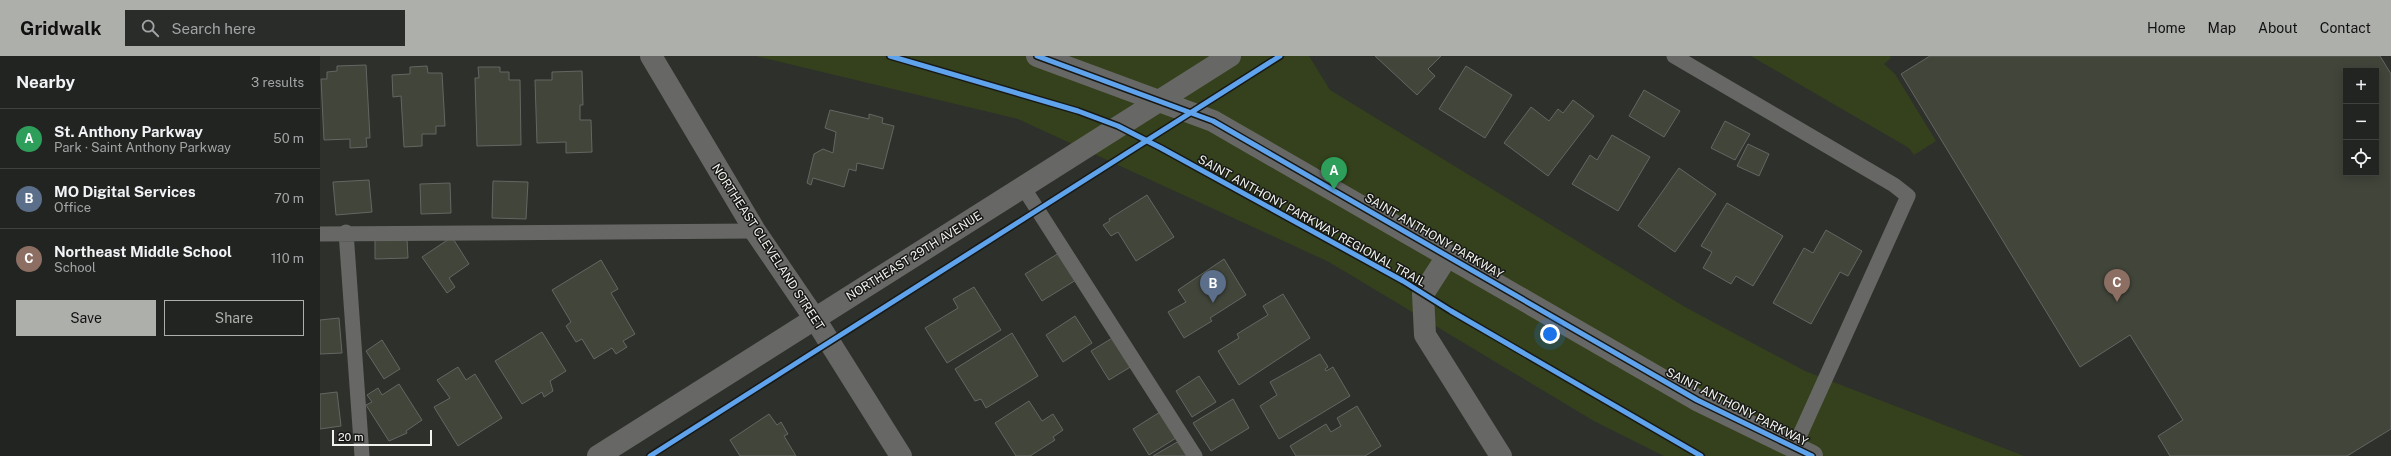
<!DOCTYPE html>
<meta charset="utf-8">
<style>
body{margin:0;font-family:"Public Sans",sans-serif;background:#2a2c2a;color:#f1f3f6}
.controls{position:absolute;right:12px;top:12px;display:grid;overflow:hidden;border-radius:0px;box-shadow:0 2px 10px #0003}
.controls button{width:36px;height:36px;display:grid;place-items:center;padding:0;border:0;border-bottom:1px solid #3f413f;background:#222421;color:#f1f3f6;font:20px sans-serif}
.scale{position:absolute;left:12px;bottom:10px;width:100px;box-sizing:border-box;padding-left:4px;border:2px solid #f1f3ef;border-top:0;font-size:11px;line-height:14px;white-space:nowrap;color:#f1f3ef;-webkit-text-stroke:3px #181916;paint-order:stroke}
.you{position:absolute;left:1230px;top:278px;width:14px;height:14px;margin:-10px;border:3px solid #fff;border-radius:50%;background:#1a73e8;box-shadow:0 0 0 6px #1a73e833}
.badge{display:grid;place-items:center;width:26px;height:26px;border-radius:50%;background:#adafab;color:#fff;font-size:13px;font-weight:700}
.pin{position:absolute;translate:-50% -33px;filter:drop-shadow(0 1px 2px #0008)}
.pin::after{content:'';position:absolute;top:21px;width:14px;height:12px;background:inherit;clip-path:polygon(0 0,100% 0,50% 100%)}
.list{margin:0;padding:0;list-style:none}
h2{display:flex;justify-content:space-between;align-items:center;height:52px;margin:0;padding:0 16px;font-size:17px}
h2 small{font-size:13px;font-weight:400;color:#a2a4a5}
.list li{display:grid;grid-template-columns:26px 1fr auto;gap:12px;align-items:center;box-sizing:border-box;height:60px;padding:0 16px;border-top:1px solid #3f413f}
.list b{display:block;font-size:15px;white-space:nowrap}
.list p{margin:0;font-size:13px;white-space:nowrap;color:#a2a4a5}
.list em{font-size:13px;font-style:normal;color:#a2a4a5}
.actions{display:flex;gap:8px;padding:12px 16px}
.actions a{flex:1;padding:9px 0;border:1px solid #adafab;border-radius:0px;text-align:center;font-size:14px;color:#adafab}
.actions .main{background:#adafab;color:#111}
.icon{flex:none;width:22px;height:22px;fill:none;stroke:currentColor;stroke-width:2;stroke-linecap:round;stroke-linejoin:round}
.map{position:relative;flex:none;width:2071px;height:400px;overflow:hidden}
header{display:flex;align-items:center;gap:24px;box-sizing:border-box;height:56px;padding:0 20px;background:#adafab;color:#111}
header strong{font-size:19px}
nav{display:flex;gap:22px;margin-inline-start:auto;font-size:14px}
.search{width:280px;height:36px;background:#2a2c2a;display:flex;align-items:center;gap:10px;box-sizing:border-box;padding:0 14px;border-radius:0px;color:#a2a4a5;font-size:15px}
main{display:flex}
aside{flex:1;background:#222421}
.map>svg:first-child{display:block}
</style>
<header>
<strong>Gridwalk</strong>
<div class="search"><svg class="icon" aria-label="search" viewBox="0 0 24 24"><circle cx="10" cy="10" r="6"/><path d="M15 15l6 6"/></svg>Search here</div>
<nav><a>Home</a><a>Map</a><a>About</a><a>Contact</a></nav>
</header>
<main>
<aside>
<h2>Nearby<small>3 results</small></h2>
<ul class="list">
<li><span class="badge" style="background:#2e9e5b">A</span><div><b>St. Anthony Parkway</b><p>Park · Saint Anthony Parkway</p></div><em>50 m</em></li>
<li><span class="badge" style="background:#5c6f8a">B</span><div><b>MO Digital Services</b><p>Office</p></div><em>70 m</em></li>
<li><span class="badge" style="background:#8d6e63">C</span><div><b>Northeast Middle School</b><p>School</p></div><em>110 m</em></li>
</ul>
<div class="actions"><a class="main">Save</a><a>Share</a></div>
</aside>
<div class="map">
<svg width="2071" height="400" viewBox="0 0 2071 400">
<rect width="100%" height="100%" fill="#2e302c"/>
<path fill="#35411c" d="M436 0H989L1010 34 1365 251 1485 315 1704 400H1344L1274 365 1009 206 698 63Z
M1431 0H1570L1571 2 1564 8 1575 18 1616 85 1594 99 1589 92Z"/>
<path fill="#41453a" stroke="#656663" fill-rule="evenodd" d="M1055 0H1121L1108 13 1115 20 1097 39Z
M1610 0H2060L2071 18V373L2027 400H1850L1838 380 1863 364 1810 279 1760 311 1581 18ZM2026 15H2056V117H2026Z
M46 9 50 82H46L47 91 30 92V83L4 84 1 23H7V16L17 15V10Z
M107 10 108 17H122L125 70H116V78H102V90L84 91 81 40 73 41 72 19 90 18V11Z
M1146 10 1192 39 1165 82 1119 53Z
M158 11H180V16H189V24H200L201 89 157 90 155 22H159Z
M262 15 263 49H260V64H271L272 96 246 97V86L217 87 215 24H232V16Z
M1324 34 1360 55 1344 81 1309 60Z
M1253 44 1274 60 1228 120 1184 87 1211 51 1229 65 1238 53 1243 57Z
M510 54 549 63V58L563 62 562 67 574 70 563 113 537 107 536 115 529 113 524 131 493 122 491 129 487 127 494 98 503 93 513 97 516 76 505 72Z
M1405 65 1430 78 1415 104 1391 92Z
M1292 79 1330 101 1298 155 1252 128 1270 99 1277 104Z
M1428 88 1449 98 1439 120 1417 110Z
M1359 112 1396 138 1355 196 1318 170Z
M49 124 52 156 16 159 13 126Z
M173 125 208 126 206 163 172 162Z
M130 127 131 157 101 158 100 128Z
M827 139 854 181 816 205 798 176 791 180 783 169 790 165 789 163Z
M1407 147 1463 180 1433 230 1416 220 1411 228 1383 212 1392 196 1381 190Z
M1506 174 1542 195 1528 220 1520 216 1491 268 1453 247 1484 192 1493 197Z
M132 181 149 208 129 222 135 231 127 237 102 201Z
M55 183H87L88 202 55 203Z
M739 197 756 224 722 245 705 218Z
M904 203 926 239 890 262 892 265 864 282 848 256 866 246 858 234Z
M281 204 298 233 291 237 315 278 303 285 307 291 296 298 292 292 274 303 262 283 256 286 246 270 251 266 232 234Z
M654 231 681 274 627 307 605 272 638 252 633 243Z
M963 238 990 282 919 329 898 295 919 282 917 278 948 259 943 250Z
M755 260 772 287 743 306 726 279Z
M19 262 22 297 0 298V264Z
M222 276 246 315 230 325 233 335 224 341 222 336 202 348 175 305Z
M692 277 718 320 666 352 661 343 655 345 635 313Z
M794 281 812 310 789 324 771 295Z
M62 284 80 313 64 323 46 295Z
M1000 298 1008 311 1005 313 1006 315 1013 311 1030 340 959 383 940 350 957 339 950 326Z
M138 311 146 324 155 318 182 362 138 390 114 351 130 342 117 324Z
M879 320 896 346 872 361 856 335Z
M79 328 102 364 86 375 87 377 69 385 46 349 52 346 47 339 58 332 62 339Z
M17 336 21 370 0 373V338Z
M913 343 929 372 891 395 873 367Z
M709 345 722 365 733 358 743 374 733 381 735 384 710 400H696L675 367Z
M1037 350 1061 390 1045 400H976L970 390 1006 368 1011 376 1021 370 1017 362Z
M840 356 856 382 829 399 813 373Z
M449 358 457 369 461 366 468 378 464 380 476 400H420L410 384Z
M859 385 868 400H833Z"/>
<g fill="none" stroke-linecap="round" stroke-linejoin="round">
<path stroke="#676865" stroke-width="15" d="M1354 0 1574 129 1588 140 1474 392
M703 131 875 400
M26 176 42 400
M0 178 435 175"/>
<path stroke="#676865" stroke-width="22" d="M331 0 435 175 495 263 581 400
M1128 199 1103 238 1105 279 1181 400"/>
<path stroke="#676865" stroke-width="22" d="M717 0 893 65 1377 344 1492 400
M278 400 910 0"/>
<g stroke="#181916" stroke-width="8">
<path id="cycleway" d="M570 0 758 55 798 70 841 92 1083 225 1131 255 1381 400
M717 0 893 65 1377 344 1492 400
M330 400 960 0"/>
</g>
<use href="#cycleway" stroke="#60a3ed" stroke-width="5"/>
</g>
<g text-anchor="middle" stroke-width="3" stroke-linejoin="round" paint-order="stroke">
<g font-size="12" fill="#f1f3ef" stroke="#181916">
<text transform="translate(992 165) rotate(29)" y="4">SAINT ANTHONY PARKWAY REGIONAL TRAIL</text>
<text transform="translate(1114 180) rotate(30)" y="4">SAINT ANTHONY PARKWAY</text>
<text transform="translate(448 191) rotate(57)" y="4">NORTHEAST CLEVELAND STREET</text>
<text transform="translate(594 200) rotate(-32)" y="4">NORTHEAST 29TH AVENUE</text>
<text transform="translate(1417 351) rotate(27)" y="4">SAINT ANTHONY PARKWAY</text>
</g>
</g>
</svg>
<div class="controls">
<button>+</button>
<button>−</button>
<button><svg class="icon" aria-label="locate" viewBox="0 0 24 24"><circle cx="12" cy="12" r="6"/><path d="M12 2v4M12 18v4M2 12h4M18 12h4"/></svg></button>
</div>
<div class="scale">20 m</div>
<div class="you"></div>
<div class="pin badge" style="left:1014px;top:134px;background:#2e9e5b">A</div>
<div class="pin badge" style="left:893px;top:247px;background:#5c6f8a">B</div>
<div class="pin badge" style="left:1797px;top:246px;background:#8d6e63">C</div>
</div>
</main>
